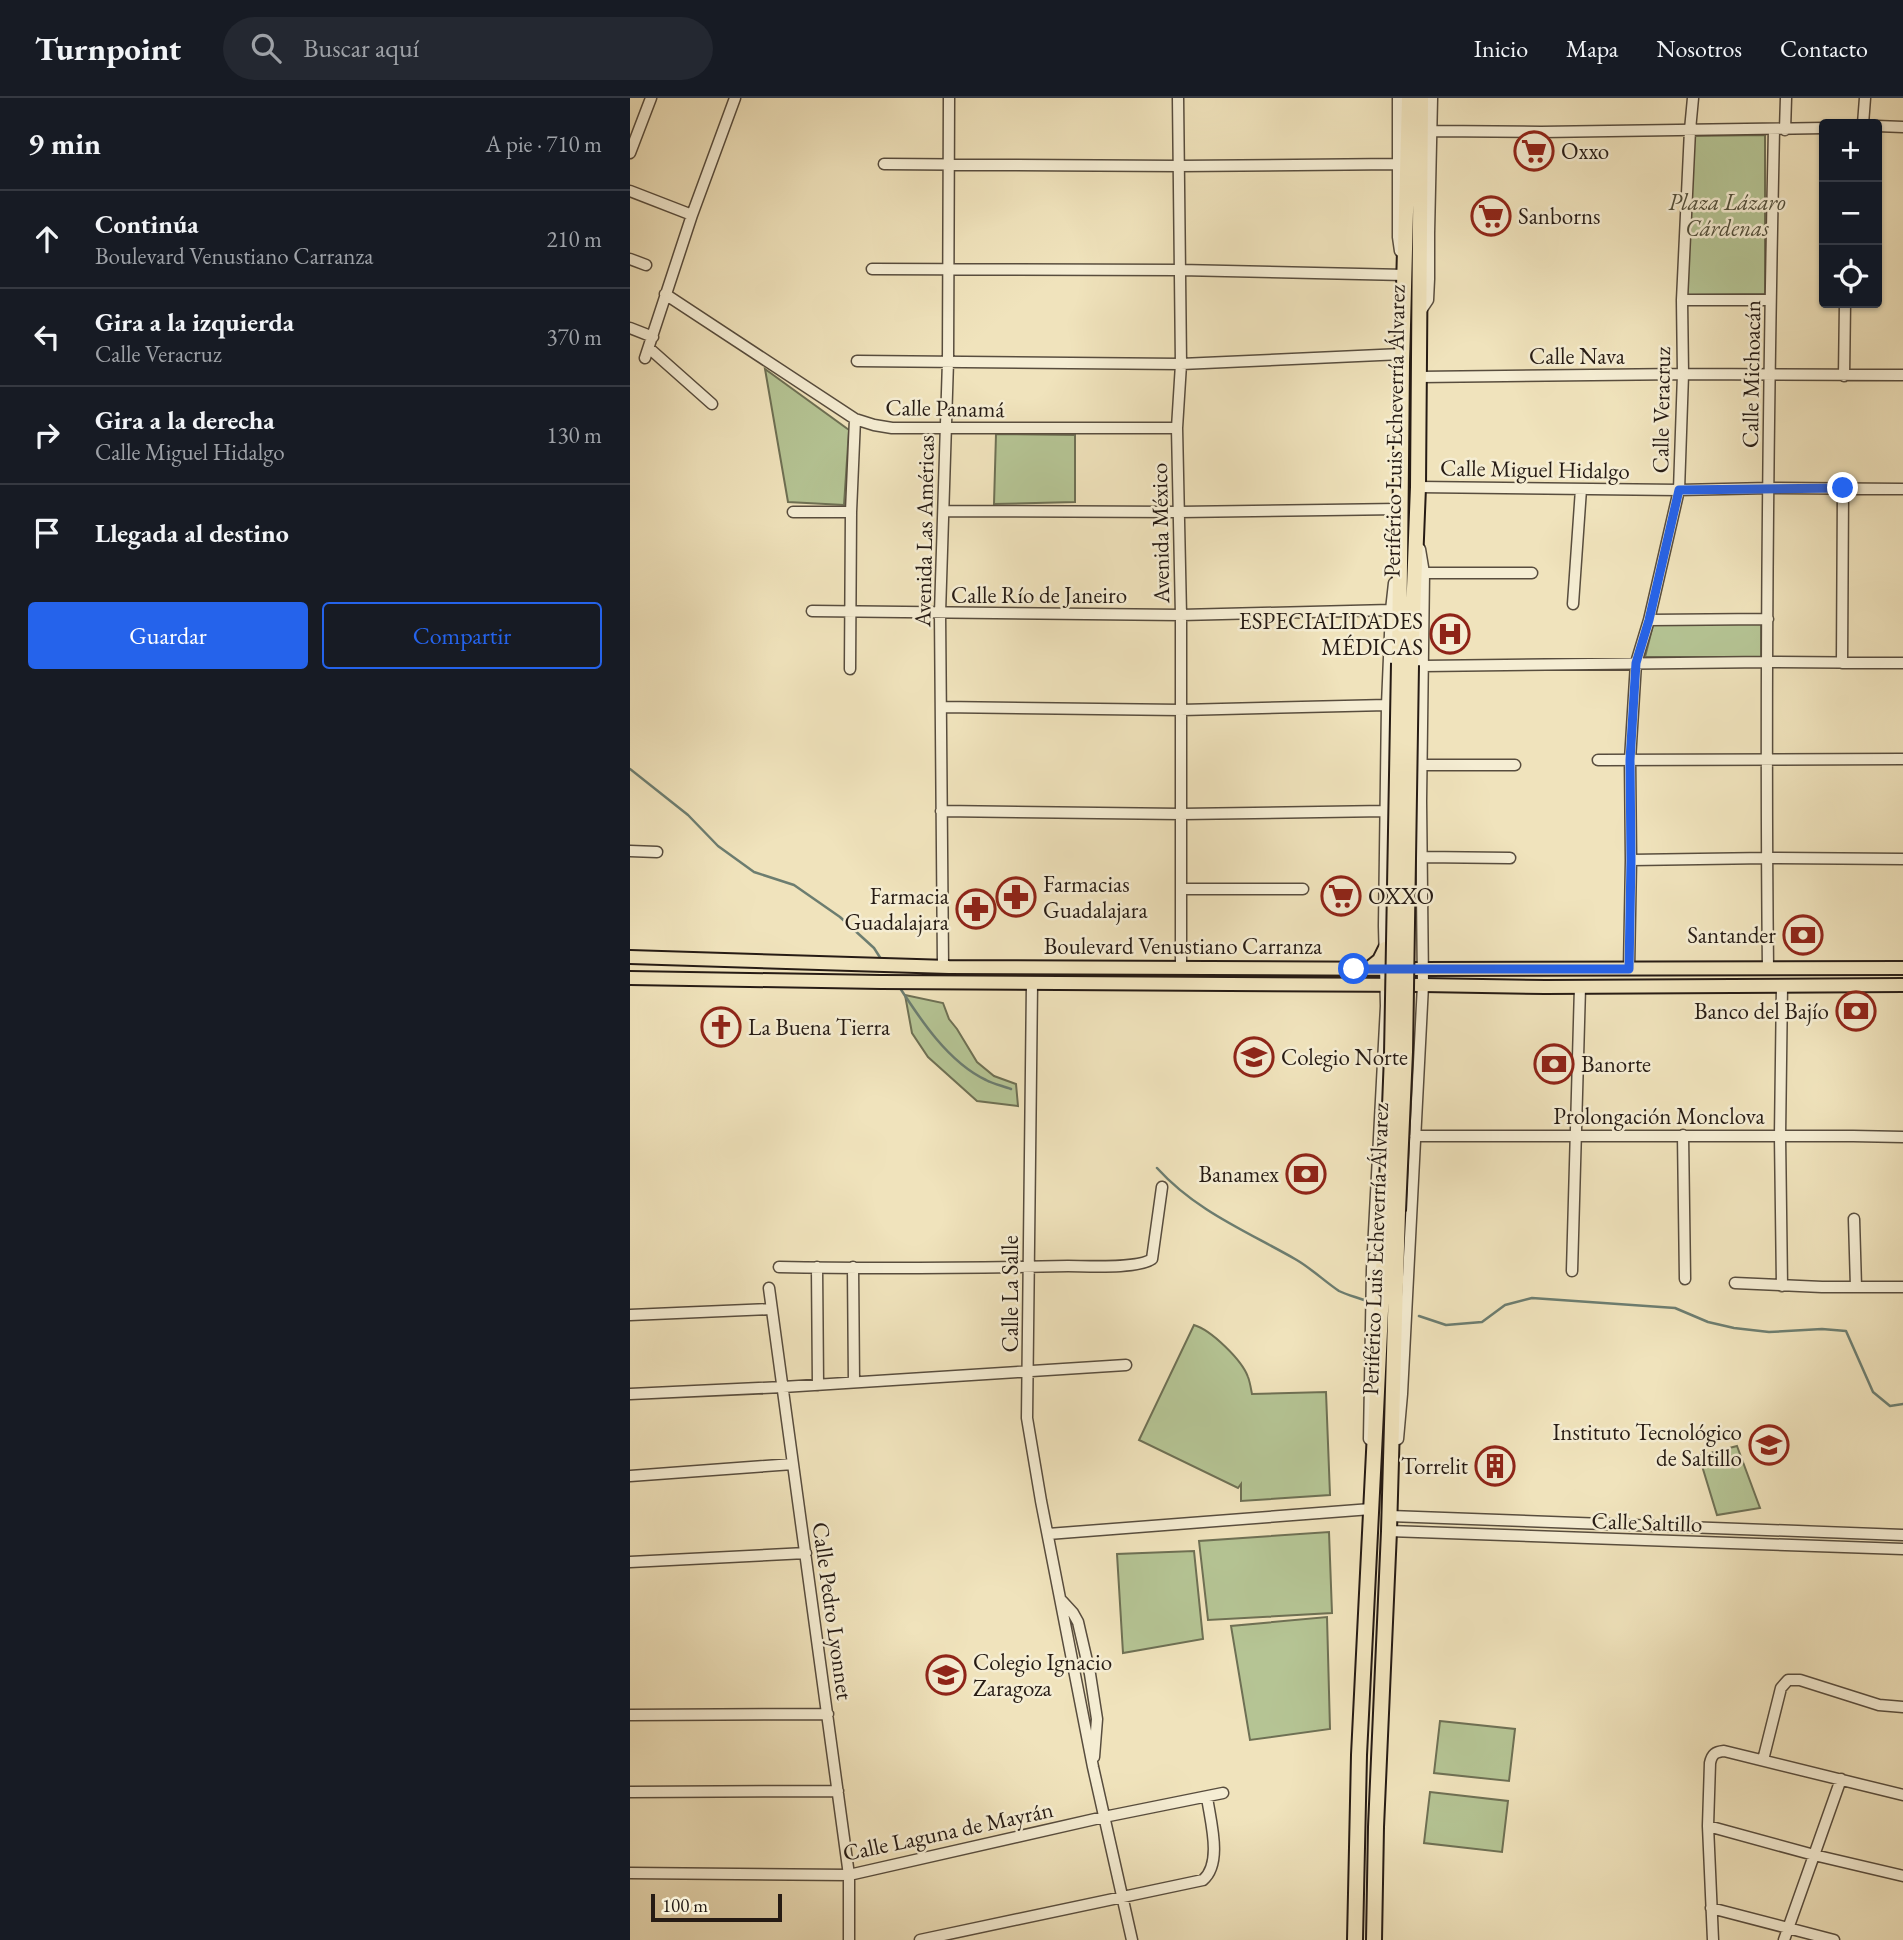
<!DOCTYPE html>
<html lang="es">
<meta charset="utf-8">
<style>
body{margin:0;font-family:"EB Garamond",serif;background:#242831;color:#f1f3f6}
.controls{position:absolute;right:21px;top:21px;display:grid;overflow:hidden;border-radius:7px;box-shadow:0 2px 5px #0004}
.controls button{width:63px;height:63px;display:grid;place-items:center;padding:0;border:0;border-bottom:2px solid #363941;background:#171b24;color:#f1f3f6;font:35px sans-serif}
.scale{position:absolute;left:21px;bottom:18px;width:131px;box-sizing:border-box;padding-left:7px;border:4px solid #261b14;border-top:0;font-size:19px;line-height:24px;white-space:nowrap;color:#261b14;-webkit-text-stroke:5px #f5edd3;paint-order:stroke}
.stop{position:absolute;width:21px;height:21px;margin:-16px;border:5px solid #2563eb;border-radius:50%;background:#fff}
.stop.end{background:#2563eb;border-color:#fff;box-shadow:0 2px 7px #0008}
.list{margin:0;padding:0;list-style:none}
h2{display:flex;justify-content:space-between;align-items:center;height:91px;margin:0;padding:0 28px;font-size:30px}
h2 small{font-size:23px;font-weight:400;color:#9ea1a6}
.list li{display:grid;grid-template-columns:46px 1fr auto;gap:21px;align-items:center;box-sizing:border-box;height:98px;padding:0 28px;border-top:2px solid #363941}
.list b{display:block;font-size:26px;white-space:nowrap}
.list p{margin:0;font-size:23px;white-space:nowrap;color:#9ea1a6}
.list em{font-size:23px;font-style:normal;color:#9ea1a6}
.actions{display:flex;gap:14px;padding:21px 28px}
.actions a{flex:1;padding:16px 0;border:2px solid #2563eb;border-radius:7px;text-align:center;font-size:24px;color:#2563eb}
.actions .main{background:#2563eb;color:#fff}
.icon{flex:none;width:38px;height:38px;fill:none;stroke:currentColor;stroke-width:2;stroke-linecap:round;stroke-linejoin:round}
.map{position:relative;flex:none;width:1273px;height:1842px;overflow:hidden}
header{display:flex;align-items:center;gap:42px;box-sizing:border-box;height:98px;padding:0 35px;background:#171b24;border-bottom:2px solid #363941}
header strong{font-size:33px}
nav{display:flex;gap:38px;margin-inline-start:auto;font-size:24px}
.search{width:490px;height:63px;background:#242831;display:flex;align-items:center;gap:18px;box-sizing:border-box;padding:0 24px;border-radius:38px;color:#9ea1a6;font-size:26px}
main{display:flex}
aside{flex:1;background:#171b24}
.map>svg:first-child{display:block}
</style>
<header>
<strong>Turnpoint</strong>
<div class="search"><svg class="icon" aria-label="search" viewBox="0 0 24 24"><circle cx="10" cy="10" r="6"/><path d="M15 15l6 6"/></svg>Buscar aquí</div>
<nav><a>Inicio</a><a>Mapa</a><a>Nosotros</a><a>Contacto</a></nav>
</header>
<main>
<aside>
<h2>9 min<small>A pie · 710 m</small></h2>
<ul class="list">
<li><svg class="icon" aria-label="ahead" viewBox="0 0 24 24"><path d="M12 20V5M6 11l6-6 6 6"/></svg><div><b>Continúa</b><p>Boulevard Venustiano Carranza</p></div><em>210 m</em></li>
<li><svg class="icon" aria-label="left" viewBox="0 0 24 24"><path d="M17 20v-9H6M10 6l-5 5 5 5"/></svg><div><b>Gira a la izquierda</b><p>Calle Veracruz</p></div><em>370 m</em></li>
<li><svg class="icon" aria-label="right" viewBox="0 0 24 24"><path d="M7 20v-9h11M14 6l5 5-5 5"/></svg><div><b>Gira a la derecha</b><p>Calle Miguel Hidalgo</p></div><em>130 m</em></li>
<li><svg class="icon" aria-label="arrive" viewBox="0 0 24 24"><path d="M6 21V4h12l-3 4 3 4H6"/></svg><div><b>Llegada al destino</b></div></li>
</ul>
<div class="actions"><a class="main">Guardar</a><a>Compartir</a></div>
</aside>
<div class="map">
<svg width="1273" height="1842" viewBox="0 0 1273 1842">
<rect width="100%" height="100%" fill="#f0e3bc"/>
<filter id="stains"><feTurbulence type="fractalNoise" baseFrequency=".00286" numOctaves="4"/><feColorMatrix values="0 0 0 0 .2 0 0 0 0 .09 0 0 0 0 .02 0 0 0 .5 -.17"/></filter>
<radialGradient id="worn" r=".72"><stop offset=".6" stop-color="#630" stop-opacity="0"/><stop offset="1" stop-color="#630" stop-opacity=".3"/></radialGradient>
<path fill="#b5c494" stroke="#6e7054" stroke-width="2" d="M1135 37V196L1056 197 1060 38Z
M135 271 219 332 214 407 158 404Z
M366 336 445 337V404L364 406Z
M1131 525V559H1015L1023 527Z
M275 897 313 905 319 921 327 931 347 964 364 978 386 986 388 1008 347 1003 298 959 282 935Z
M564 1227C581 1232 612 1262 618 1279 620 1284 621 1291 622 1296L696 1294 700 1397 611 1403V1386L608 1390 509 1342Z
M1107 1348 1130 1410 1087 1417 1069 1358Z
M699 1434 702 1515 578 1522 569 1443Z
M564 1453 573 1541 493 1555 487 1456Z
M697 1519 700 1631 620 1642 601 1528Z
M810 1623 885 1631 879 1683 804 1675Z
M800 1694 878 1703 872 1754 794 1745Z"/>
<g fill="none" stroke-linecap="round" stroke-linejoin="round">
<path stroke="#6c7d70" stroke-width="2.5" d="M0 671 58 717 88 748 124 774 164 787 210 819 244 850 251 861
M268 887C290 921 318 964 356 982 363 986 373 988 381 991
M527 1070C566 1113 616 1133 665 1161 681 1170 694 1183 709 1193 717 1197 726 1199 734 1202
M789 1218 816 1227 852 1224 875 1207 902 1200 1045 1210 1078 1224 1104 1230 1139 1234 1192 1231 1216 1233 1243 1294 1260 1308 1273 1306"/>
<g stroke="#584d3e" stroke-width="13">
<path id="minor" d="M548 0 551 266 547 330 551 517V869
M768 0V139L770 153
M1233 26 1235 0
M1247 28 1273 29
M1155 32 1156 0
M801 33 911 34 1194 30
M0 55 21 0
M254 66 549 68 767 66
M0 93 62 117
M0 161 16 167
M242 171 550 172 775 177
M35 196 225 321 244 327 262 330H547
M1052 202H1140
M790 214 798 202 799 181V135L802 0
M0 230 23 239
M20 251 82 306
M15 260 62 117 105 0
M227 263 551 266 772 256
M1214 278 1215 205
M789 279 1053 276 1273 277
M788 389 1049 392 1139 390 1273 391
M314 413 549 414 770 411
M163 414H221
M794 475H902
M943 506 951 391
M182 513 551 517 761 512
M1019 522 1138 521
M1212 565 1213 390
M793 568 1137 564 1273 565
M220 571 221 414 225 321
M311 609 551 612 757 607
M968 662 1273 661
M792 667H885
M311 713 551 716 756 713
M0 753 27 754
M792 759 880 760
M1001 762 1137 760 1273 761
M551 791H673
M313 868 310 515 318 263 319 0
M999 871 1001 762 1000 662 1006 565 1019 522 1049 392 1053 276 1052 202 1060 32 1063 0
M1138 871C1135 591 1138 311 1144 31
M402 885 397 1320 411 1403 463 1669 502 1842
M1152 887 1150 1038 1152 1188
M1053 1037 1055 1181
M785 1038H1223L1273 1039
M1224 1121 1226 1189
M149 1169C246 1171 342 1170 438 1168 458 1168 508 1171 522 1161L532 1089
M187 1169 188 1287
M223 1169 224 1284
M942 1173 950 889
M1105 1185 1192 1189H1273
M139 1190 219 1777V1842
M0 1217 141 1211
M0 1296 153 1289 496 1267
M739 1341 742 1171 756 908 754 828 757 607 761 512 764 485
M768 1341 772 1296 793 887 791 703 794 475 790 451
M0 1378 163 1366
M760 1418 1273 1437
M759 1433 1273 1451
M418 1436 741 1411
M0 1464 176 1455
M432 1503 443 1515 448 1524 460 1576 467 1621 464 1659
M0 1617 198 1616
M1133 1662 1151 1590 1158 1582H1170L1249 1607 1273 1609
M0 1694 208 1693
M1078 1728 1184 1757 1273 1778
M0 1775 219 1777 474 1719 593 1695
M1081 1810 1204 1842
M290 1842 573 1782C593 1765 580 1722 577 1699
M1083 1842 1078 1728 1080 1665C1082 1656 1085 1654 1094 1653L1273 1697
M1154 1842 1211 1681"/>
</g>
<g stroke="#261b14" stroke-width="16">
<path id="major" d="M0 859 319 869 792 871 1273 870
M739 870 749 862 755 850
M0 880 251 884 793 887 915 889 1273 887"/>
</g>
<g stroke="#261b14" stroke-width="18">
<path id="highway" d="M769 565 772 265 779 0
M781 567 788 389 791 0
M725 1842 729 1657 756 1112
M744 1842 746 1729 759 1433 768 1113"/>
</g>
<use href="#minor" stroke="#f5edd3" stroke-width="10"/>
<use href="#major" stroke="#f0e3bc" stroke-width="12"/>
<use href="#highway" stroke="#f0e3bc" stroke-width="14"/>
<g stroke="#261b14" stroke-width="18" stroke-linecap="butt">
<path id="highway-bridge" d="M756 1112 762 957 769 565
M768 1113 775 954 781 567"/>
</g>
<use href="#highway-bridge" stroke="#f0e3bc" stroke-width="14"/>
</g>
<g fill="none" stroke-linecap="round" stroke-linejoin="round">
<path stroke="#2563eb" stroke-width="9" d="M724 871H999L1001 762 1000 662 1006 565 1019 522 1049 392 1213 390"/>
</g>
<defs>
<g id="supermarket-ring" transform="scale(2.0125)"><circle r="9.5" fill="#f5edd3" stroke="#8f2418" stroke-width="1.5"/><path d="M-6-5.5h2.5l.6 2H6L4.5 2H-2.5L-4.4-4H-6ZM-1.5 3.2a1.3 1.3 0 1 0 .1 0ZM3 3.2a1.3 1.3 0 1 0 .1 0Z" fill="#8f2418"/></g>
<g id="hospital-ring" transform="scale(2.0125)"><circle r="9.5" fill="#f5edd3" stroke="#8f2418" stroke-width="1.5"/><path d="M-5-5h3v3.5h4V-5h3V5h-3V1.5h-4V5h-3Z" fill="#8f2418"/></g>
<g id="pharmacy-ring" transform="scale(2.0125)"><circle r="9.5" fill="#f5edd3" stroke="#8f2418" stroke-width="1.5"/><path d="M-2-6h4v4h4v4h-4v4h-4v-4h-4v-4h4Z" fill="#8f2418"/></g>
<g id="bank-ring" transform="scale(2.0125)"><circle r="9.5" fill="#f5edd3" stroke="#8f2418" stroke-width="1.5"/><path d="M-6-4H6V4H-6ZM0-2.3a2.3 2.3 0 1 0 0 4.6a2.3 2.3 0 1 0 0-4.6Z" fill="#8f2418"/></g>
<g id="church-ring" transform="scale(2.0125)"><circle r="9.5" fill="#f5edd3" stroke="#8f2418" stroke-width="1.5"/><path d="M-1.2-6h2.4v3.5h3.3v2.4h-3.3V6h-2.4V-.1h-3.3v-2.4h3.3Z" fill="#8f2418"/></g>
<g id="school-ring" transform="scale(2.0125)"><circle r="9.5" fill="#f5edd3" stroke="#8f2418" stroke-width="1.5"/><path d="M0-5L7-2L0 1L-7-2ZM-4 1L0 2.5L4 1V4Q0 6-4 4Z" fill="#8f2418"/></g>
<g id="university-ring" transform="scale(2.0125)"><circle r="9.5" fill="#f5edd3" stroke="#8f2418" stroke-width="1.5"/><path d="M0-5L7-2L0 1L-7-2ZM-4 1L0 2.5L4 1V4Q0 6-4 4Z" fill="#8f2418"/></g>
<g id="building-ring" transform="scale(2.0125)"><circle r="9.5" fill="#f5edd3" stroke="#8f2418" stroke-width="1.5"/><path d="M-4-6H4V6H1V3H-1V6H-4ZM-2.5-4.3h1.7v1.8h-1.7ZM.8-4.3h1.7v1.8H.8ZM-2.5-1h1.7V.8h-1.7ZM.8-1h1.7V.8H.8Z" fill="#8f2418"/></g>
</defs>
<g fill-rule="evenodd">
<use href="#supermarket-ring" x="904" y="53"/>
<use href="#supermarket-ring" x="861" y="118"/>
<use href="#hospital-ring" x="820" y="536"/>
<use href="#supermarket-ring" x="711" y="798"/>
<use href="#pharmacy-ring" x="386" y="799"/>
<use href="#pharmacy-ring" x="346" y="811"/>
<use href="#bank-ring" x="1173" y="837"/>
<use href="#bank-ring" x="1226" y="913"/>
<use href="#church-ring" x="91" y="929"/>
<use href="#school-ring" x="624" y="959"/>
<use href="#bank-ring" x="924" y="966"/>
<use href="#bank-ring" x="676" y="1076"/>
<use href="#university-ring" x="1139" y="1347"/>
<use href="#building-ring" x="865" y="1368"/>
<use href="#school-ring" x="316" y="1577"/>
</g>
<g text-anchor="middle" stroke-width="5" stroke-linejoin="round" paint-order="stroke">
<g font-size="23" fill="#261b14" stroke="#f5edd3" text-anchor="start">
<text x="931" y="61">Oxxo</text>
<text x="888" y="126">Sanborns</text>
<text x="793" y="531" text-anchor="end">ESPECIALIDADES<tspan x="793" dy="26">MÉDICAS</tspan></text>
<text x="413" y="794">Farmacias<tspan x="413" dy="26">Guadalajara</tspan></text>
<text x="319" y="806" text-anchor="end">Farmacia<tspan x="319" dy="26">Guadalajara</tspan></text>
<text x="738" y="806">OXXO</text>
<text x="1146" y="845" text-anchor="end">Santander</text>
<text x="1199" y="921" text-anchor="end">Banco del Bajío</text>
<text x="118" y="937">La Buena Tierra</text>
<text x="651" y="967">Colegio Norte</text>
<text x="951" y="974">Banorte</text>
<text x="649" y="1084" text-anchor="end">Banamex</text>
<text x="1112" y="1342" text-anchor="end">Instituto Tecnológico<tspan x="1112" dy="26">de Saltillo</tspan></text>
<text x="838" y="1376" text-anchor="end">Torrelit</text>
<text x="343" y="1572">Colegio Ignacio<tspan x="343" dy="26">Zaragoza</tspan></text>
</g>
<g font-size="23" font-style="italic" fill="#514e3a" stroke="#f5edd3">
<text x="1097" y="112">Plaza Lázaro<tspan x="1097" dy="26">Cárdenas</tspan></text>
</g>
<g font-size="23" fill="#261b14" stroke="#f5edd3">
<text x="947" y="266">Calle Nava</text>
<text transform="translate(1121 276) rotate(-89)" y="8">Calle Michoacán</text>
<text transform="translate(315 310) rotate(1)" y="8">Calle Panamá</text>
<text transform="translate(1031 312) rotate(-89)" y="8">Calle Veracruz</text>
<text transform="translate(764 333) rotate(-89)" y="8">Periférico Luis Echeverría Álvarez</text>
<text transform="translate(905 371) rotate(1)" y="8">Calle Miguel Hidalgo</text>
<text transform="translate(294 433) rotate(-89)" y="8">Avenida Las Américas</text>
<text transform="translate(530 435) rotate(-91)" y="8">Avenida México</text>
<text x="409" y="505">Calle Río de Janeiro</text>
<text x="553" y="856">Boulevard Venustiano Carranza</text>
<text x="1029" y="1026">Prolongación Monclova</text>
<text transform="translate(745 1151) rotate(-88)" y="8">Periférico Luis Echeverría Álvarez</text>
<text transform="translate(380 1196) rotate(-90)" y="8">Calle La Salle</text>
<text transform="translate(1017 1424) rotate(2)" y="8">Calle Saltillo</text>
<text transform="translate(203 1513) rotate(82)" y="8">Calle Pedro Lyonnet</text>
<text transform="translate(318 1733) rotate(-12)" y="8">Calle Laguna de Mayrán</text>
</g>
</g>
<rect width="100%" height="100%" filter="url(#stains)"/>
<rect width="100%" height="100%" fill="url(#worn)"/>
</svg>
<div class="controls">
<button>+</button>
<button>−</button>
<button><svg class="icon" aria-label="locate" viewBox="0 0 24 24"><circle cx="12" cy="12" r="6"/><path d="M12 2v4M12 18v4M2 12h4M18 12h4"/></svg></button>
</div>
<div class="scale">100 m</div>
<div class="stop" style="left:724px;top:871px"></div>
<div class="stop end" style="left:1213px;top:390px"></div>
</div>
</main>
